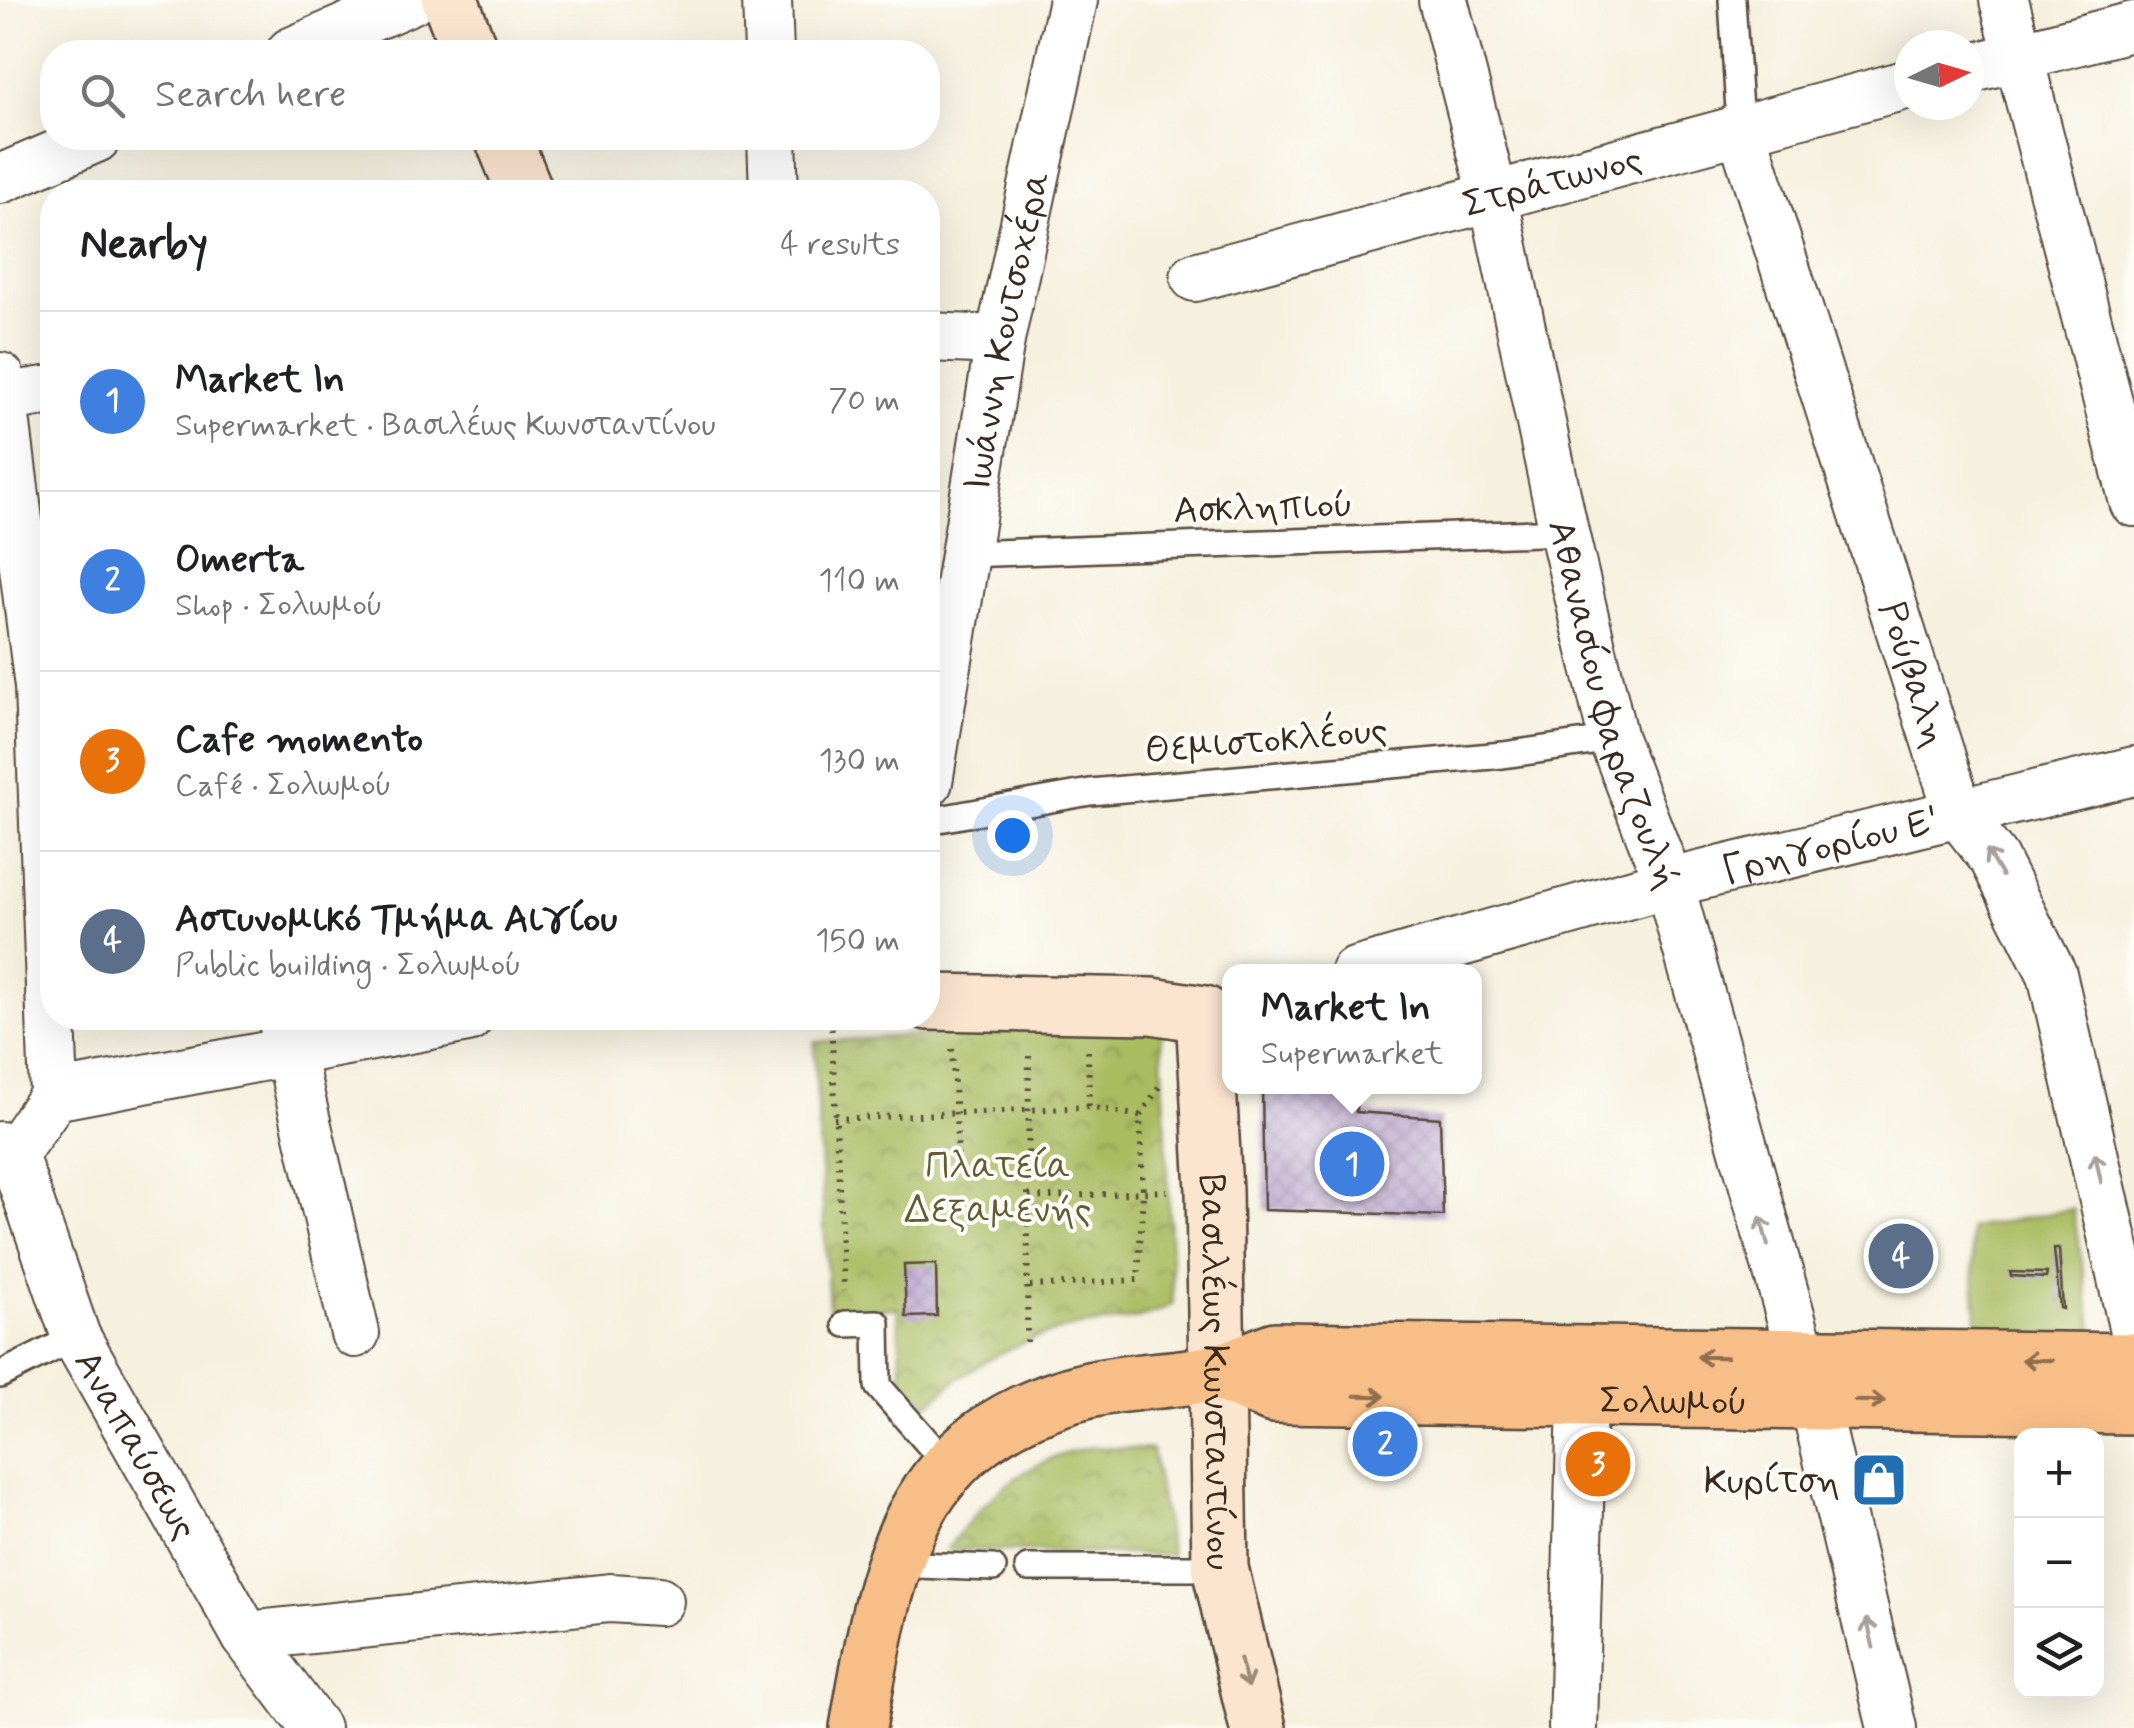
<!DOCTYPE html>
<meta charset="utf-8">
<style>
body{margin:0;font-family:Mynerve,sans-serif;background:#f6f6f6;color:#202124}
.controls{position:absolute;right:30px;bottom:30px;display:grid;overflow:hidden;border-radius:20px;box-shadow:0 10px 40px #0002}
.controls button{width:90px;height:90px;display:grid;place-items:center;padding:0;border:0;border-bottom:2px solid #e0e0e0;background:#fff;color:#202124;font:50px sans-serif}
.compass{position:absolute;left:1894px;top:30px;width:90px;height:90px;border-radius:50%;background:#fff;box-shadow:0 10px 40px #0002;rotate:85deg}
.you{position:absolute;left:1012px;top:835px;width:35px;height:35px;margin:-25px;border:8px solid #fff;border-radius:50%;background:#1a73e8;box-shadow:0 0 0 15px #1a73e833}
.badge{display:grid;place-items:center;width:65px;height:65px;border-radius:50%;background:#db2777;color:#fff;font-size:32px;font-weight:700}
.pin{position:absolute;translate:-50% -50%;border:5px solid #fff;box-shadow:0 2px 10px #0006}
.popup{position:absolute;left:1222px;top:964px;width:260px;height:130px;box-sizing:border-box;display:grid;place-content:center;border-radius:20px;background:#fff;filter:drop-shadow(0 2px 8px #0005);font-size:32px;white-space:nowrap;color:#757577}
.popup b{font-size:38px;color:#202124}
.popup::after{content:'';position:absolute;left:50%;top:100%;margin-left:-20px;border:20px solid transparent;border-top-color:#fff}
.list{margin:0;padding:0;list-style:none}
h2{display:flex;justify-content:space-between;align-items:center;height:130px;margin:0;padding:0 40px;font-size:42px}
h2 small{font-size:32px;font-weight:400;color:#757577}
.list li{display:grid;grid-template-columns:65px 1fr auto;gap:30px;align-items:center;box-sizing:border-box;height:180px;padding:0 40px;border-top:2px solid #e0e0e0}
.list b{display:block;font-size:38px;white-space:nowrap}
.list p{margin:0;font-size:32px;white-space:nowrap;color:#757577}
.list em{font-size:32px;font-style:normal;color:#757577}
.icon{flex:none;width:55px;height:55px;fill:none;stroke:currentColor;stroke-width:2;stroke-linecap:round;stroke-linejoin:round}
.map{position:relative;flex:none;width:2134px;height:1728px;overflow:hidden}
.search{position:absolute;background:#fff;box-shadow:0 10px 40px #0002;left:40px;top:40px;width:900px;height:110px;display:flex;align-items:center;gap:25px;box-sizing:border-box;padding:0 35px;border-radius:40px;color:#757577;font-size:38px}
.panel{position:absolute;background:#fff;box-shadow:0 10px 40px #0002;left:40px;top:180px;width:900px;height:850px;border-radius:40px}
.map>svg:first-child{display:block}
</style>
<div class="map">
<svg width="2134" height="1728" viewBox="0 0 2134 1728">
<defs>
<pattern id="park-crowns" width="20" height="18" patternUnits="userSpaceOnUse" patternTransform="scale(2.5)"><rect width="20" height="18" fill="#a9bc60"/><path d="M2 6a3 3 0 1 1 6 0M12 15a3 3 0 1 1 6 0" fill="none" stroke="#8b994f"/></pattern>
<pattern id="building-cross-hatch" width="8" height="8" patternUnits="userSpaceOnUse" patternTransform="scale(2.5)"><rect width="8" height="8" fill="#b8a1ce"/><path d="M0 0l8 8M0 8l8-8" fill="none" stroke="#9783a7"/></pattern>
</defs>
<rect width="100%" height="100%" fill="#fdfcf7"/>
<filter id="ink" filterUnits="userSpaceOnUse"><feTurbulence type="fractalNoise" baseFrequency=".01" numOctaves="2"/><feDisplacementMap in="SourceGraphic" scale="20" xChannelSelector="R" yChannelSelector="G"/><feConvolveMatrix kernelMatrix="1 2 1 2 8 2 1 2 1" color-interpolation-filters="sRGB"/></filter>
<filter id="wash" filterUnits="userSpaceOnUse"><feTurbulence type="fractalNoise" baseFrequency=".0048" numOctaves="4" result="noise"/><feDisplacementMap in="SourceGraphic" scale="40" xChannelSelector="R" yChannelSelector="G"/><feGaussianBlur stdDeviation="2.25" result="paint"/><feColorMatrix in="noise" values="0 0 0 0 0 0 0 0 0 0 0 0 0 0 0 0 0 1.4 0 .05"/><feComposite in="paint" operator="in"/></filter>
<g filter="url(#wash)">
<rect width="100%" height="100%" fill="#f6f0de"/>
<path fill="#a9bc60" stroke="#72733f" stroke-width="2.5" d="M2073 1209 2095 1343 1979 1342 1970 1228Z"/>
<path fill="url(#park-crowns)" stroke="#72733f" stroke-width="2.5" d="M1087 1025H1161L1173 1303C1142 1325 1105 1320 1070 1328 1016 1341 968 1366 929 1404L902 1378 898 1308 829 1309 814 1042Z
M1093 1447 1152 1450 1171 1555 947 1549C987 1496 1025 1459 1093 1447Z"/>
<g id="blocks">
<path fill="url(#building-cross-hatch)" d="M1262 1086H1356V1112L1440 1118 1443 1216 1264 1210Z
M2054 1249H2059L2063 1309 2060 1308Z
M936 1264 937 1316 906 1317 904 1265Z
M2010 1272 2047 1273 2046 1278 2011 1276Z"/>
</g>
</g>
<g filter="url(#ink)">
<use href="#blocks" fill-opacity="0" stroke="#57483b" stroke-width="2.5"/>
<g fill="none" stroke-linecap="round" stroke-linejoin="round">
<g stroke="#57483b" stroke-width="30">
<path id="lane" d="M1732 0 1740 126
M965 554 1564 532
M928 821 1090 792 1503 755 1613 739
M846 1324 877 1323 878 1386 949 1467
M0 1375 76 1337
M893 1564 993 1568
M1028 1568H1220"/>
</g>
<g stroke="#57483b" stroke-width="52">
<g id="street">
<path d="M767 0 769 52"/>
<path id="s1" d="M1443 0 1493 195 1564 532 1613 739 1669 883 1814 1400 1892 1728"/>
<path d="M2004 0 2134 502"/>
<path d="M291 52 411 0"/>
<path d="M1969 69 2134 26"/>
<path id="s2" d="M1740 126 1959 814 1994 859 2052 974 2134 1331"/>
<path d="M772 138 774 192"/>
<path d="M0 179 96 138"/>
<path id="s3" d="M1195 277 1909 84"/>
<path d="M928 337 1000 340"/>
<path d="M0 377 39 687 54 1096 13 1155"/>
<path d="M0 398 52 390"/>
<path id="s4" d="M928 782 1000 340 1073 0"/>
<path id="s5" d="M1355 972 1669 883 2134 771"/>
<path d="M282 1018 355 1333"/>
<path d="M54 1096 468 1018"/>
<path id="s6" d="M0 1146 13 1155 76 1337 246 1636 315 1728"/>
<path d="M246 1636 610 1598 659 1601"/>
<path d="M1573 1728 1582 1398"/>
</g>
</g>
<g stroke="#57483b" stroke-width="60">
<g id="secondary">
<path d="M450 0 470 52"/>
<path d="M503 138 525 192"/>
<path id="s7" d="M928 1002 1152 1006 1204 1014 1214 1190 1220 1568 1258 1728"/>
</g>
</g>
<g stroke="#57483b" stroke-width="60">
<g id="primary">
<path id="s8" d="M1218 1372 1273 1395 2134 1406"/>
<path d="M858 1728C886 1565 906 1435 1089 1390 1132 1380 1177 1381 1218 1372 1237 1367 1256 1357 1275 1350L2134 1361"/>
</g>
</g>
<path stroke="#57483b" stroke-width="6" stroke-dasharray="2.5 8" stroke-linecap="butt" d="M831 1018 844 1291
M952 1049 958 1155
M1088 1051 1089 1107
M834 1119 1089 1107 1140 1116
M1029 1198 1167 1191
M1030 1286 1138 1280 1143 1194 1140 1116 1159 1087
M1027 1342 1029 1052"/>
<use href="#lane" stroke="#fff" stroke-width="25"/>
<use href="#street" stroke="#fff" stroke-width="48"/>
<use href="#secondary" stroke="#fce5cf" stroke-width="55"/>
<use href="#primary" stroke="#f7be88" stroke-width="55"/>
</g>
<defs><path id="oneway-shaft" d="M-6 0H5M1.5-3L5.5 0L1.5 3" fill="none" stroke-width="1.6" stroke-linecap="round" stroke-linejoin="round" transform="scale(2.5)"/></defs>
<g stroke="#a79f9a">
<use href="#oneway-shaft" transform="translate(1994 863) rotate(-121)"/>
<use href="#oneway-shaft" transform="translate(2098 1168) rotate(-102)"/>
<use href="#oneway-shaft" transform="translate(1764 1231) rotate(-105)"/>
<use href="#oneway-shaft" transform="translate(1870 1633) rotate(-103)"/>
</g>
<g stroke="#906d4e">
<use href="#oneway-shaft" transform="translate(1712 1357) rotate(-179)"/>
<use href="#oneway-shaft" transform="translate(2037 1360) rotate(-179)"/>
<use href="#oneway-shaft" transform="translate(1370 1396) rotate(1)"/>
<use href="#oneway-shaft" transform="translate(1870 1401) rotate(1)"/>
</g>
<use stroke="#9c8876" href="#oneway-shaft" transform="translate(1244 1673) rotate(75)"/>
</g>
<defs>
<g id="shop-square" transform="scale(2.875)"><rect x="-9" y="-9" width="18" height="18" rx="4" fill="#1f6fb2" stroke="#fdfcf7"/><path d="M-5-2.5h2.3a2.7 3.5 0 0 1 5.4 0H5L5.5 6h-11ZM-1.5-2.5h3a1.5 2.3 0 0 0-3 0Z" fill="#fff"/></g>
</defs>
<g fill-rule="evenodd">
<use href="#shop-square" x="1879" y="1480"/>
</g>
<g text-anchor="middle" stroke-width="8" stroke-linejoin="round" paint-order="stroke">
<g font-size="38" fill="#3b2a1e" stroke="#fdfcf7">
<text dy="13" stroke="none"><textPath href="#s3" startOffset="370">Στράτωνος</textPath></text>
<text dy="13" stroke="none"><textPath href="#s4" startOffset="458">Ιωάννη Κουτσοχέρα</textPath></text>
<text transform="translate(1263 506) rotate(-2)" y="13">Ασκληπιού</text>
<text dy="13" stroke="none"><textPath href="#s2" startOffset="575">Ρούβαλη</textPath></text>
<text dy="13" stroke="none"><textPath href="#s1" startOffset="725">Αθανασίου Φαραζουλή</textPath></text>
<text transform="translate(1266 739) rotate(-5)" y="13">Θεμιστοκλέους</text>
<text dy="13" stroke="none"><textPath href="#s5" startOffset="492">Γρηγορίου Ε'</textPath></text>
<text dy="13" stroke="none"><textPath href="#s7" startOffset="635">Βασιλέως Κωνσταντίνου</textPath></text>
<text dy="13" stroke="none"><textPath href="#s8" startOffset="460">Σολωμού</textPath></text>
<text dy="13" stroke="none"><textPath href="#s6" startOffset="332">Αναπαύσεως</textPath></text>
</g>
<g font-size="38" fill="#625d35" stroke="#fdfcf7">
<text x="998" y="1178">Πλατεία<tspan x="998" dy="44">Δεξαμενής</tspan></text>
</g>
<g font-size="38" fill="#3b2a1e" stroke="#fdfcf7" text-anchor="end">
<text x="1840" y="1493">Κυρίτση</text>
</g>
</g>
</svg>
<div class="controls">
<button>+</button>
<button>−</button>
<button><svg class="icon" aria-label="layers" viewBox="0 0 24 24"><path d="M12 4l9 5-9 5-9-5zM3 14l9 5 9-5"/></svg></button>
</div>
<svg class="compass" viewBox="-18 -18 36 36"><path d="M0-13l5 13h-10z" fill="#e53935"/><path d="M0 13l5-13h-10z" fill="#757577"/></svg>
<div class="you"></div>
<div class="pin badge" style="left:1352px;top:1164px;background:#3f7fe0">1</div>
<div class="popup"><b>Market In</b>Supermarket</div>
<div class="pin badge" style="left:1385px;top:1444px;background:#3f7fe0">2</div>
<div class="pin badge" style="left:1598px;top:1464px;background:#e8710a">3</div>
<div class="pin badge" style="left:1901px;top:1256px;background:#5c6f8a">4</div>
<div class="search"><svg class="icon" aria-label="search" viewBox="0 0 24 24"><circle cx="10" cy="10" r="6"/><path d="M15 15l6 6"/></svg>Search here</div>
<section class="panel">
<h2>Nearby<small>4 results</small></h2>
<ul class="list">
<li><span class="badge" style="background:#3f7fe0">1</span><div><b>Market In</b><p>Supermarket · Βασιλέως Κωνσταντίνου</p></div><em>70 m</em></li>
<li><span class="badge" style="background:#3f7fe0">2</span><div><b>Omerta</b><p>Shop · Σολωμού</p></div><em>110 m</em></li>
<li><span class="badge" style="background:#e8710a">3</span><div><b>Cafe momento</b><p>Café · Σολωμού</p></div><em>130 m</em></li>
<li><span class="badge" style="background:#5c6f8a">4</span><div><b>Αστυνομικό Τμήμα Αιγίου</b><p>Public building · Σολωμού</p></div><em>150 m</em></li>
</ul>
</section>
</div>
